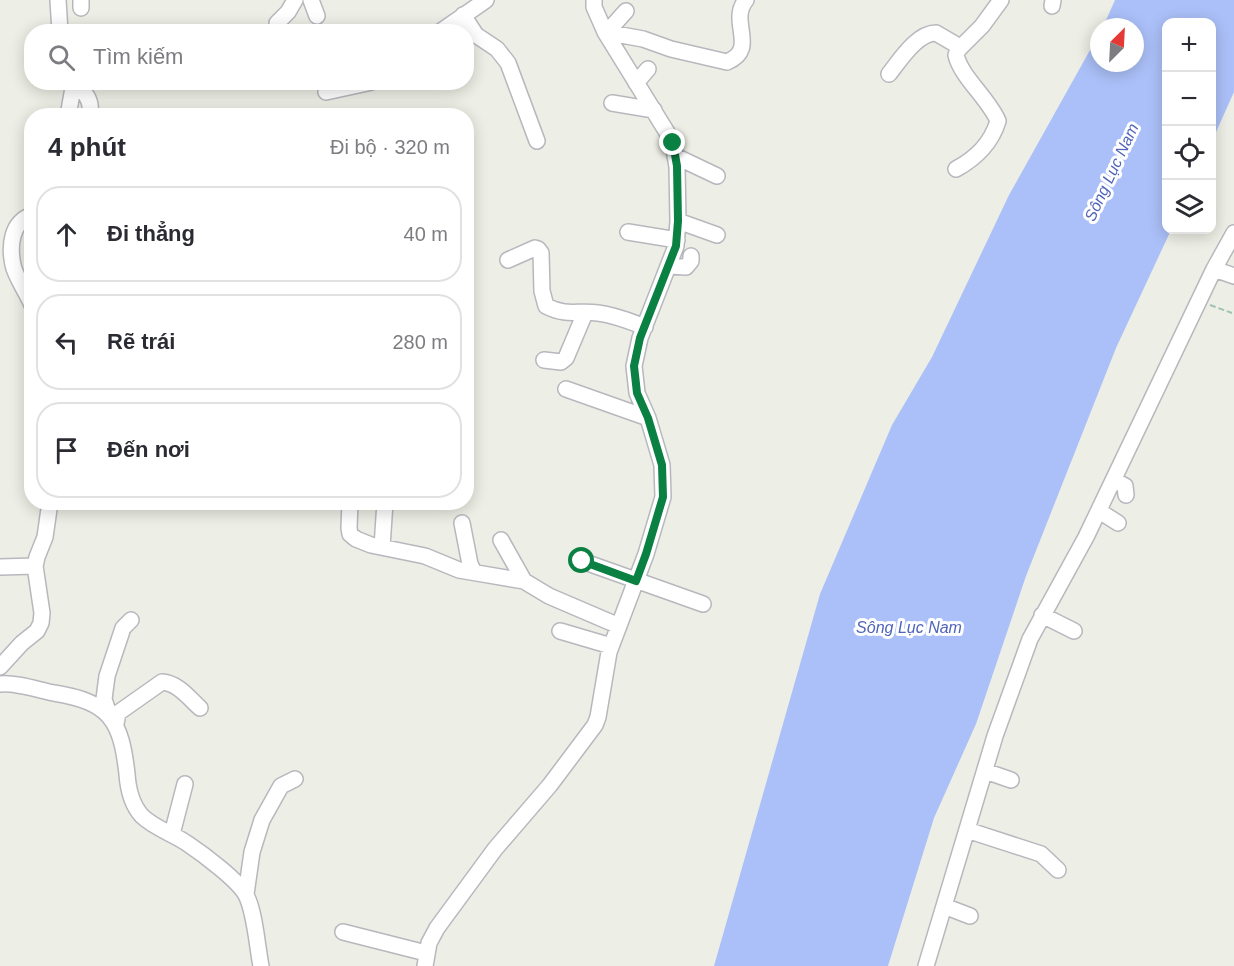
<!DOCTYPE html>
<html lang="vi">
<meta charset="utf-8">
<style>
body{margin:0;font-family:Arial,sans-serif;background:#f2f2f3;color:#2b2b33}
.controls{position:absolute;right:18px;top:18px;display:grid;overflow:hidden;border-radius:12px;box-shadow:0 3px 15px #0003}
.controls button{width:54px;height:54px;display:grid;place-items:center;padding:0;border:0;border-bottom:2px solid #e1e1e2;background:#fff;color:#2b2b33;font:30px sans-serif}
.compass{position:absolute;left:1090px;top:18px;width:54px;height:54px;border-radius:50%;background:#fff;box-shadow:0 3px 15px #0003;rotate:24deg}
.stop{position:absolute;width:18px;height:18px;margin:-14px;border:4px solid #0b8043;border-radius:50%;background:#fff}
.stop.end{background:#0b8043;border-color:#fff;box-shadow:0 2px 6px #0008}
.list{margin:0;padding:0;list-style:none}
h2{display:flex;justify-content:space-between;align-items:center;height:78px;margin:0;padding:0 24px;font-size:26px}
h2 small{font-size:20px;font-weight:400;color:#7c7c81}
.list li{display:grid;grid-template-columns:39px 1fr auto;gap:18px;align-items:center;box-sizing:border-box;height:96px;margin:0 12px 12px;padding:0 12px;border:2px solid #e1e1e2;border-radius:24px}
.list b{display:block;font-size:22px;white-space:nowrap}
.list em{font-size:20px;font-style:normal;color:#7c7c81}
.icon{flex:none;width:33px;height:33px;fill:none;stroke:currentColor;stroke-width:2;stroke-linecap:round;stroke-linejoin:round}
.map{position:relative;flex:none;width:1234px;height:966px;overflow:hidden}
.search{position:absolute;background:#fff;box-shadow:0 3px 15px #0003;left:24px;top:24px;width:450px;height:66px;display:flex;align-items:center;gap:15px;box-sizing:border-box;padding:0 21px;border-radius:24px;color:#7c7c81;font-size:22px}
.panel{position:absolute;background:#fff;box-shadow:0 3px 15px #0003;left:24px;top:108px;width:450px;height:402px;border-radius:24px}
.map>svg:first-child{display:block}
</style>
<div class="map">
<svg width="1234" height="966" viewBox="0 0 1234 966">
<rect width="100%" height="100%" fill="#edeee5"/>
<path fill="#abc0f8" d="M1115 0H1234V92L1212 141V22H1166V230H1171L1116 348 1026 576 976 724 934 818 888 966H714L820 594 892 425 932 357 1009 195 1099 34V63H1135V27H1103Z"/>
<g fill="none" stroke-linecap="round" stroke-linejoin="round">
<g stroke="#b7b8be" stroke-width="18">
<path id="minor" d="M58 0 60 32
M81 0V8
M311 0 317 16
M1052 6 1053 0
M463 15 476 35 497 49 508 63 537 141
M277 23 288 12 295 0
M608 31 626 11
M440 32 486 0
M605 32 643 39 671 49 727 62C759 49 728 21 746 0
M889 74C900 60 917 33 936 33L960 47
M636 83 648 69
M74 84C85 91 92 100 90 113
M326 92 372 82
M612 103 654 110
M68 116 74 82
M675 156 717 176
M956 169C976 158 991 144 998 121 989 99 961 77 956 55L958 50 982 26 1001 0
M32 215C11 222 9 246 13 265 15 276 27 293 32 305
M678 221 717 235
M628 232 677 240
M508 260 535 248 538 249 541 253 542 291 546 306C568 317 577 310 598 313 615 315 629 321 645 327
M670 266 686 267 691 261V256
M1214 269 1234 276
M544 360 561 362 566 358 585 313
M566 389 648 418
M1114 480 1125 486 1126 495
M350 502 349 528 350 534 356 539 371 545 425 556 459 570 524 581 549 596 619 626
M1099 511 1118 523
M462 523 470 564 474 572
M501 540 524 581
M382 547 385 502
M582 561 703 604
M0 567 35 566
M1042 615 1074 631
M560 631 611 646
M0 667 22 643 37 631 41 623 42 613 35 566 37 557 45 537 50 502
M0 684C14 682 39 690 54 693 110 702 121 720 127 774 128 789 131 804 142 816 154 828 174 834 188 844 203 854 239 881 246 895 255 912 257 946 261 966
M110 717 104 699 107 676 123 628 131 620
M116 724 118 713 162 682C178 683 189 698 200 708
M985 771 1011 780
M967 830 1041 854 1058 870
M172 834 185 784
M246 894 252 852 262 820 281 786 295 779
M944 906 970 916
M343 932 426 953
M425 966 429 943 437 928 495 849 550 785 595 725 598 717 609 652 646 554 663 497 662 465 648 418 637 393 634 366 640 338 676 246 678 221 677 167 673 143 668 134 605 32 594 7V0
M926 966 995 736 1030 639 1086 537 1214 269 1234 233"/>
</g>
<path stroke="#9ec3b4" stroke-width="2" stroke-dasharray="6 3" stroke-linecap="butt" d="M1210 305 1232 313"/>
<use href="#minor" stroke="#fff" stroke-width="15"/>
</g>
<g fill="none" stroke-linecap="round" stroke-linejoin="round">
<path stroke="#0b8043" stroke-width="8" d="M582 561 636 581 646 554 663 497 662 465 648 418 637 393 634 366 640 338 676 246 678 221 677 166 673 143"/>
</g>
<g text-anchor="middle" stroke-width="6" stroke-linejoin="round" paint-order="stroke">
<g font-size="16" font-style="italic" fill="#4f64ba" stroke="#fff">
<text transform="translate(1111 172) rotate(-65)" y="6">Sông Lục Nam</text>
<text x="909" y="633">Sông Lục Nam</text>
</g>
</g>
</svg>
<div class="controls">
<button>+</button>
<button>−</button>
<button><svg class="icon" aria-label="locate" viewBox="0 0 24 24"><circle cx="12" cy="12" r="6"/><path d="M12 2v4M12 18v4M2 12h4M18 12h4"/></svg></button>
<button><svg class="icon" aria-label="layers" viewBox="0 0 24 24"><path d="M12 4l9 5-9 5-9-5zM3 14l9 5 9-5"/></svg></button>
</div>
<svg class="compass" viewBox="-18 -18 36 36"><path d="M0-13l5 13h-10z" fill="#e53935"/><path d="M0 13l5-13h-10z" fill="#7c7c81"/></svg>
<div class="stop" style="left:582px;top:561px"></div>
<div class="stop end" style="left:673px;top:143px"></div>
<div class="search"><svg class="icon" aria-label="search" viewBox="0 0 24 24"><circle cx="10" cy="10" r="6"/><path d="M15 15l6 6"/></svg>Tìm kiếm</div>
<section class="panel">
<h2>4 phút<small>Đi bộ · 320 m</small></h2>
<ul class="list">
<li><svg class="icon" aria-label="ahead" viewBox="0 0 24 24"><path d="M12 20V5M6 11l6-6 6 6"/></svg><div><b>Đi thẳng</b></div><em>40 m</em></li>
<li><svg class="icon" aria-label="left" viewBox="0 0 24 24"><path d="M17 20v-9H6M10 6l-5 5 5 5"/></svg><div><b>Rẽ trái</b></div><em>280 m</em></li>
<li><svg class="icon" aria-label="arrive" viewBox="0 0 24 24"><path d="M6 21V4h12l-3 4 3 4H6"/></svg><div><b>Đến nơi</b></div></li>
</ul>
</section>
</div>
